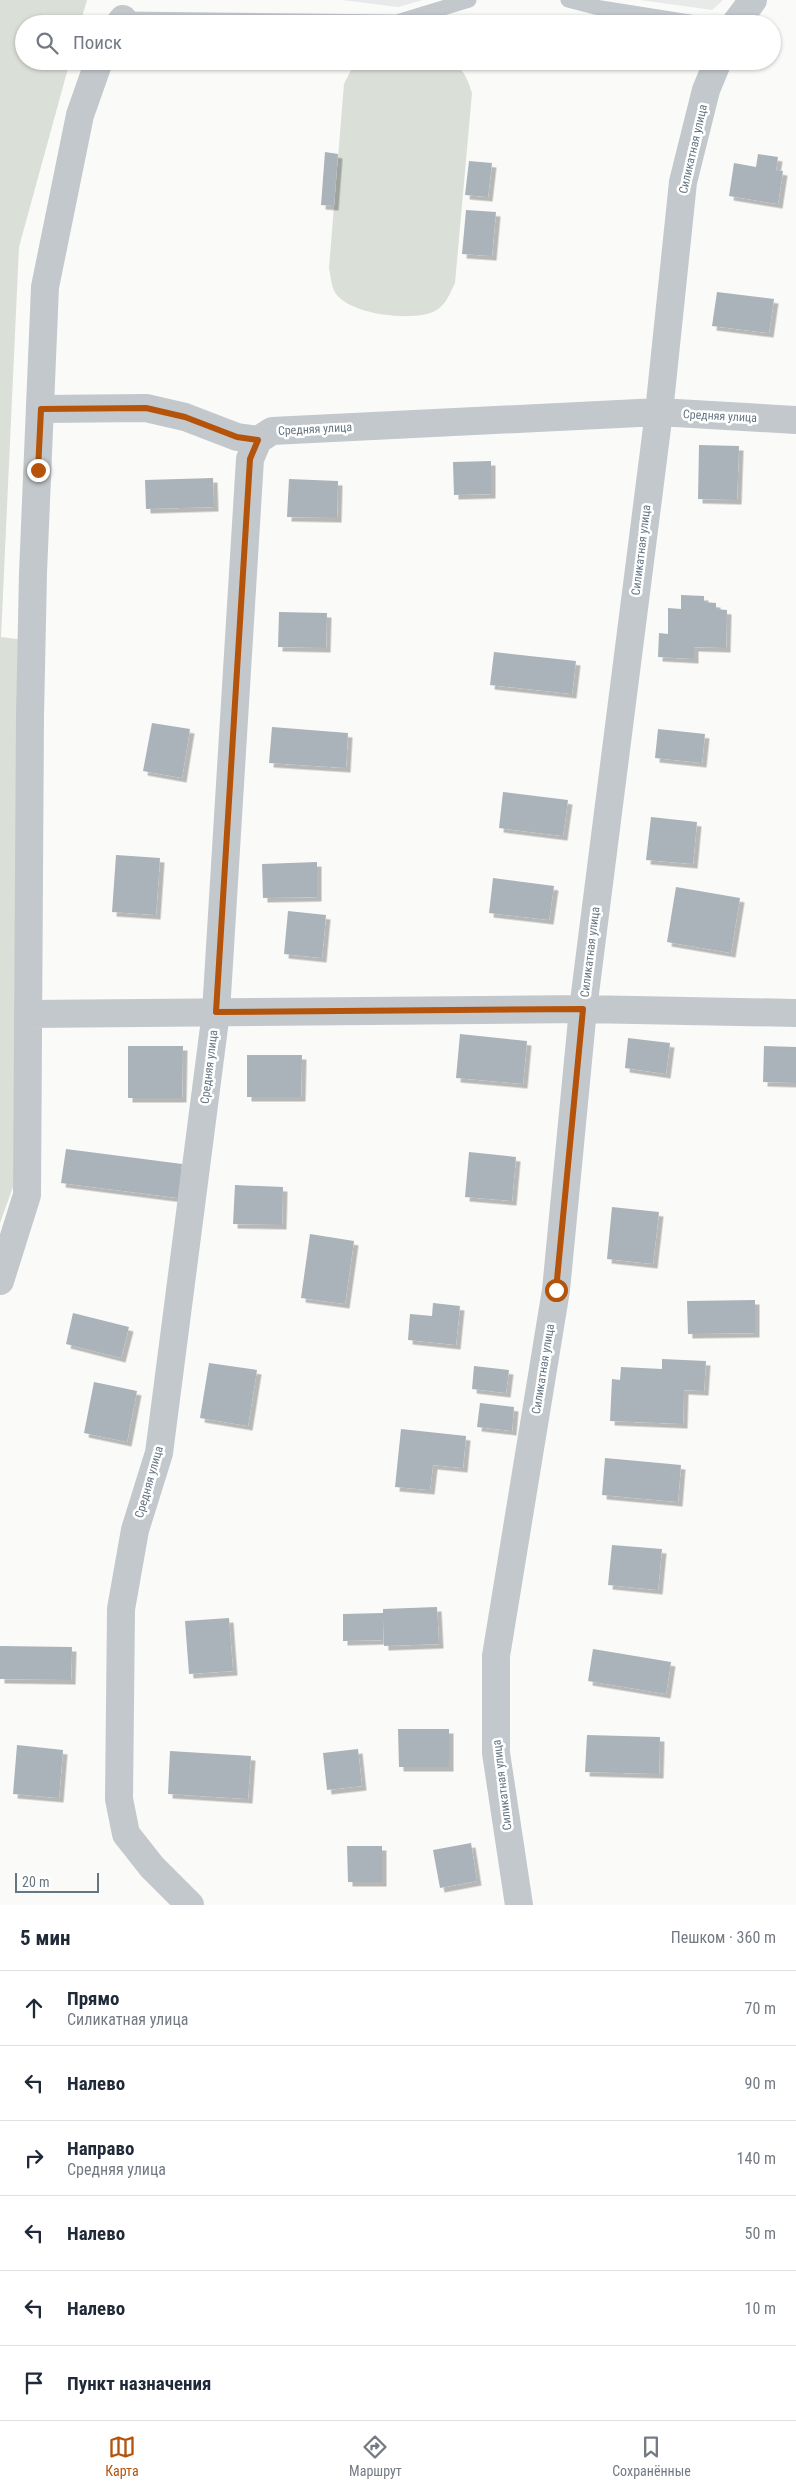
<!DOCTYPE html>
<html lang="ru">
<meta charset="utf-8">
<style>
body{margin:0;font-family:"Roboto Condensed",sans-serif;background:#f6f6f7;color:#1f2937}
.scale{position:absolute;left:15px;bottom:12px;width:84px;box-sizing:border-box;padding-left:5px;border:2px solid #657683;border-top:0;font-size:14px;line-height:18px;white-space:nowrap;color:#657683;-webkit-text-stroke:4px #fff;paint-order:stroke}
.stop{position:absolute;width:15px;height:15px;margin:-11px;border:4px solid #b45309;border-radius:50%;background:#fff}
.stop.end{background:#b45309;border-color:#fff;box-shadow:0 1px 5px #0008}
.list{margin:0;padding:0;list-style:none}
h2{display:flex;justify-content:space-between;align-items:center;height:65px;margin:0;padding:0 20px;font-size:21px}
h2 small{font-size:16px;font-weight:400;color:#747a83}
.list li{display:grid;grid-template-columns:32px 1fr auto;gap:15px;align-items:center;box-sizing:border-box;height:75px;padding:0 20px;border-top:1px solid #e0e1e3}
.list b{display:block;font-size:19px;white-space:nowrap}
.list p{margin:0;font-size:16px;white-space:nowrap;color:#747a83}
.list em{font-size:16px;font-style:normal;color:#747a83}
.icon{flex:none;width:28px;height:28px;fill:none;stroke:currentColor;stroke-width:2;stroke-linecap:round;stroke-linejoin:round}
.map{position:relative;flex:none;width:796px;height:1905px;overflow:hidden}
.search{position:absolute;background:#fff;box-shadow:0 1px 4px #0004;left:15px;right:15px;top:15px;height:55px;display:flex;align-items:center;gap:12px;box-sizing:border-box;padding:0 18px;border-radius:28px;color:#747a83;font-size:19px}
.sheet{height:515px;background:#fff}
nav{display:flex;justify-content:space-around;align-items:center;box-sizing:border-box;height:70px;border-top:1px solid #e0e1e3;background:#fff;font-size:14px;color:#747a83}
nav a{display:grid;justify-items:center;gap:2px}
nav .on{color:#b45309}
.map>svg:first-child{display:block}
</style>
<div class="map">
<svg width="796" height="1905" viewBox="0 0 796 1905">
<defs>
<filter id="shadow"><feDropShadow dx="4.5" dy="4.5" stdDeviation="0" flood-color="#0004"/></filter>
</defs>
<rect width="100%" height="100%" fill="#fafaf8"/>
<path fill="#e8e9e9" d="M342 0H423L398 7Z
M640 0H723L712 10Z"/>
<path fill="#dadfd7" d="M0 0H87L80 24H24V61H70L19 247 1 637 25 640 14 1184 0 1223Z
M360 61H447C463 67 467 77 472 93L455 283C450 293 446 305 435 311 414 322 351 315 336 294 331 287 331 277 329 268L344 84 353 66Z"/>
<path fill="#aab3b9" filter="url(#shadow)" d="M325 152 338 154 334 206 321 205Z
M758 154 778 157 776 170 783 171 778 204 729 196 734 163 756 167Z
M469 161 492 163 488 197 465 195Z
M466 210 496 212 492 256 462 254Z
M717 292 774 299 769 333 712 326Z
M699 445 739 446 737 500 698 499Z
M491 461V494L454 495 453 462Z
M213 478 214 507 146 509 145 480Z
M289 479 338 481 337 518 287 517Z
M681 595 704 596V602L716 603V609L727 610 726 648 694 647V659L658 657 659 633 668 634V608L681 609Z
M279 612 327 613 326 648 278 647Z
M494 652 576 661 572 694 490 685Z
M152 723 190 729 182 778 143 771Z
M272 727 348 733 346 768 269 763Z
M658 729 705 734 702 763 655 758Z
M503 792 568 800 563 836 499 828Z
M651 817 697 822 693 864 646 860Z
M116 855 160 858 156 915 112 912Z
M317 862V897L263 898 262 864Z
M493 878 554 886 549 920 489 913Z
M676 887 740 898 731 953 667 942Z
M288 911 326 915 322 958 284 954Z
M460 1034 527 1041 523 1084 456 1078Z
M628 1038 670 1043 666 1074 625 1068Z
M128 1046H183L182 1098H128Z
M764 1046 796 1047V1083L763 1082Z
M247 1055H302L301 1097H247Z
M66 1149 182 1164 178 1198 61 1183Z
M469 1152 516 1157 512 1201 465 1197Z
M235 1185 283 1187 282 1225 233 1224Z
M612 1207 659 1212 653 1264 607 1259Z
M310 1234 354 1241 345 1304 301 1298Z
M755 1300V1333L688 1334 687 1301Z
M433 1303 460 1306 456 1345 408 1340 410 1314 432 1316Z
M73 1313 129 1327 121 1358 66 1344Z
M662 1359 706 1361 704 1391 684 1390 683 1424 610 1421 612 1379 620 1380 621 1367 662 1369Z
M209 1363 257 1370 248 1426 200 1418Z
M474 1366 509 1370 506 1393 472 1389Z
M94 1382 137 1391 127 1442 84 1433Z
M480 1403 514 1407 512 1431 477 1427Z
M401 1429 466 1436 463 1468 433 1465 430 1490 395 1487Z
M605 1458 681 1465 678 1502 602 1495Z
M612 1545 662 1549 658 1590 608 1585Z
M437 1607 439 1644 384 1646 383 1618V1640L343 1641V1614L383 1613V1609Z
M229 1618 233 1671 189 1674 185 1621Z
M0 1646 72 1647 71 1680 0 1679Z
M593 1649 671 1662 666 1694 588 1681Z
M398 1729H449V1767H399Z
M587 1735 660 1737 659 1774 585 1772Z
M17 1745 63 1750 59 1798 13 1794Z
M358 1749 362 1786 327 1790 323 1753Z
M170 1751 251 1756 248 1799 168 1794Z
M471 1843 477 1881 440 1888 433 1850Z
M347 1846H382V1882H348Z"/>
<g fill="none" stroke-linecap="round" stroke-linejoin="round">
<path stroke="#c3c8cc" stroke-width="15" d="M568 0 595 7 702 24
M123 19 397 22 469 0"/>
<path stroke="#c3c8cc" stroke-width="28" d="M119 24 123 19
M735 24 753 0
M41 409 146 408 185 417 237 437 258 440
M28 1014 583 1009 796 1013
M0 1281 27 1195 30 716 33 573 45 287 80 115 99 61
M190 1905 152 1867 126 1834 119 1799 121 1609 135 1530 159 1453 216 1012 250 459 258 440 272 431 659 412 796 420
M519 1905 496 1753V1656L556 1290 583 1009 659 412 683 182 706 90 718 61"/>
</g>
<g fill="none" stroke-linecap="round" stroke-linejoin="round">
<path stroke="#b45309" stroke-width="6" d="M38 470 41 409 146 408 185 417 237 437 258 440 250 459 216 1012 583 1009 556 1290"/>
</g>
<g text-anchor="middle" stroke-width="5" stroke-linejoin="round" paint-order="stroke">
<g font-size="12" fill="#657683" stroke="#fff">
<text transform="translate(693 149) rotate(-77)" y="4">Силикатная улица</text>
<text transform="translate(720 416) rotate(3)" y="4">Средняя улица</text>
<text transform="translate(315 429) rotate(-3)" y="4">Средняя улица</text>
<text transform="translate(641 550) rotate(-83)" y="4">Силикатная улица</text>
<text transform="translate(590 952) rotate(-83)" y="4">Силикатная улица</text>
<text transform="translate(209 1067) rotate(-83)" y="4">Средняя улица</text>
<text transform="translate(543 1369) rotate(-81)" y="4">Силикатная улица</text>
<text transform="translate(149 1482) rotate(-74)" y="4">Средняя улица</text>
<text transform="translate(502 1785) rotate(-97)" y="4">Силикатная улица</text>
</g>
</g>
</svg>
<div class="scale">20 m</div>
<div class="stop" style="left:556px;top:1290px"></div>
<div class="stop end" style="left:38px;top:470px"></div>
<div class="search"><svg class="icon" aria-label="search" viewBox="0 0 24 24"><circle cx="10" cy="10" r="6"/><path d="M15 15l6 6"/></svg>Поиск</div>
</div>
<section class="sheet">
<h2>5 мин<small>Пешком · 360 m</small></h2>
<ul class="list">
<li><svg class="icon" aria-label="ahead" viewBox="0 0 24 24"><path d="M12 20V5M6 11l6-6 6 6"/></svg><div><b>Прямо</b><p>Силикатная улица</p></div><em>70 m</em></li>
<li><svg class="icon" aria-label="left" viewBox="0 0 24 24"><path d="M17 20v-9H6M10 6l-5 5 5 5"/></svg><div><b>Налево</b></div><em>90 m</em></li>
<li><svg class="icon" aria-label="right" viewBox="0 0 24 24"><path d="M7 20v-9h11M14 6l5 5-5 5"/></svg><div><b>Направо</b><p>Средняя улица</p></div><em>140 m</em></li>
<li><svg class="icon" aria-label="left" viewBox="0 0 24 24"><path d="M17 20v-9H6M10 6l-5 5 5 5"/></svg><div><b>Налево</b></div><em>50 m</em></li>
<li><svg class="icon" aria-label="left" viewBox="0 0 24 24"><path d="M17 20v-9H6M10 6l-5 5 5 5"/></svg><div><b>Налево</b></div><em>10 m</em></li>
<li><svg class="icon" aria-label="arrive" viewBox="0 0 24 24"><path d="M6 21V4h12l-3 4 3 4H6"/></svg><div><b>Пункт назначения</b></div></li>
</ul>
</section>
<nav>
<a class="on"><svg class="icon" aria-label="map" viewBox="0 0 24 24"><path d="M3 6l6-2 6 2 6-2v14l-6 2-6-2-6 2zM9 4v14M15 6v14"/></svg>Карта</a>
<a><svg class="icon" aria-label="directions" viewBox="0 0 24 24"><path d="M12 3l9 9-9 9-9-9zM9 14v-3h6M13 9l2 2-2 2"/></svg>Маршрут</a>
<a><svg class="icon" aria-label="saved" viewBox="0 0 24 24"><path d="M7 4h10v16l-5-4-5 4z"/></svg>Сохранённые</a>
</nav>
